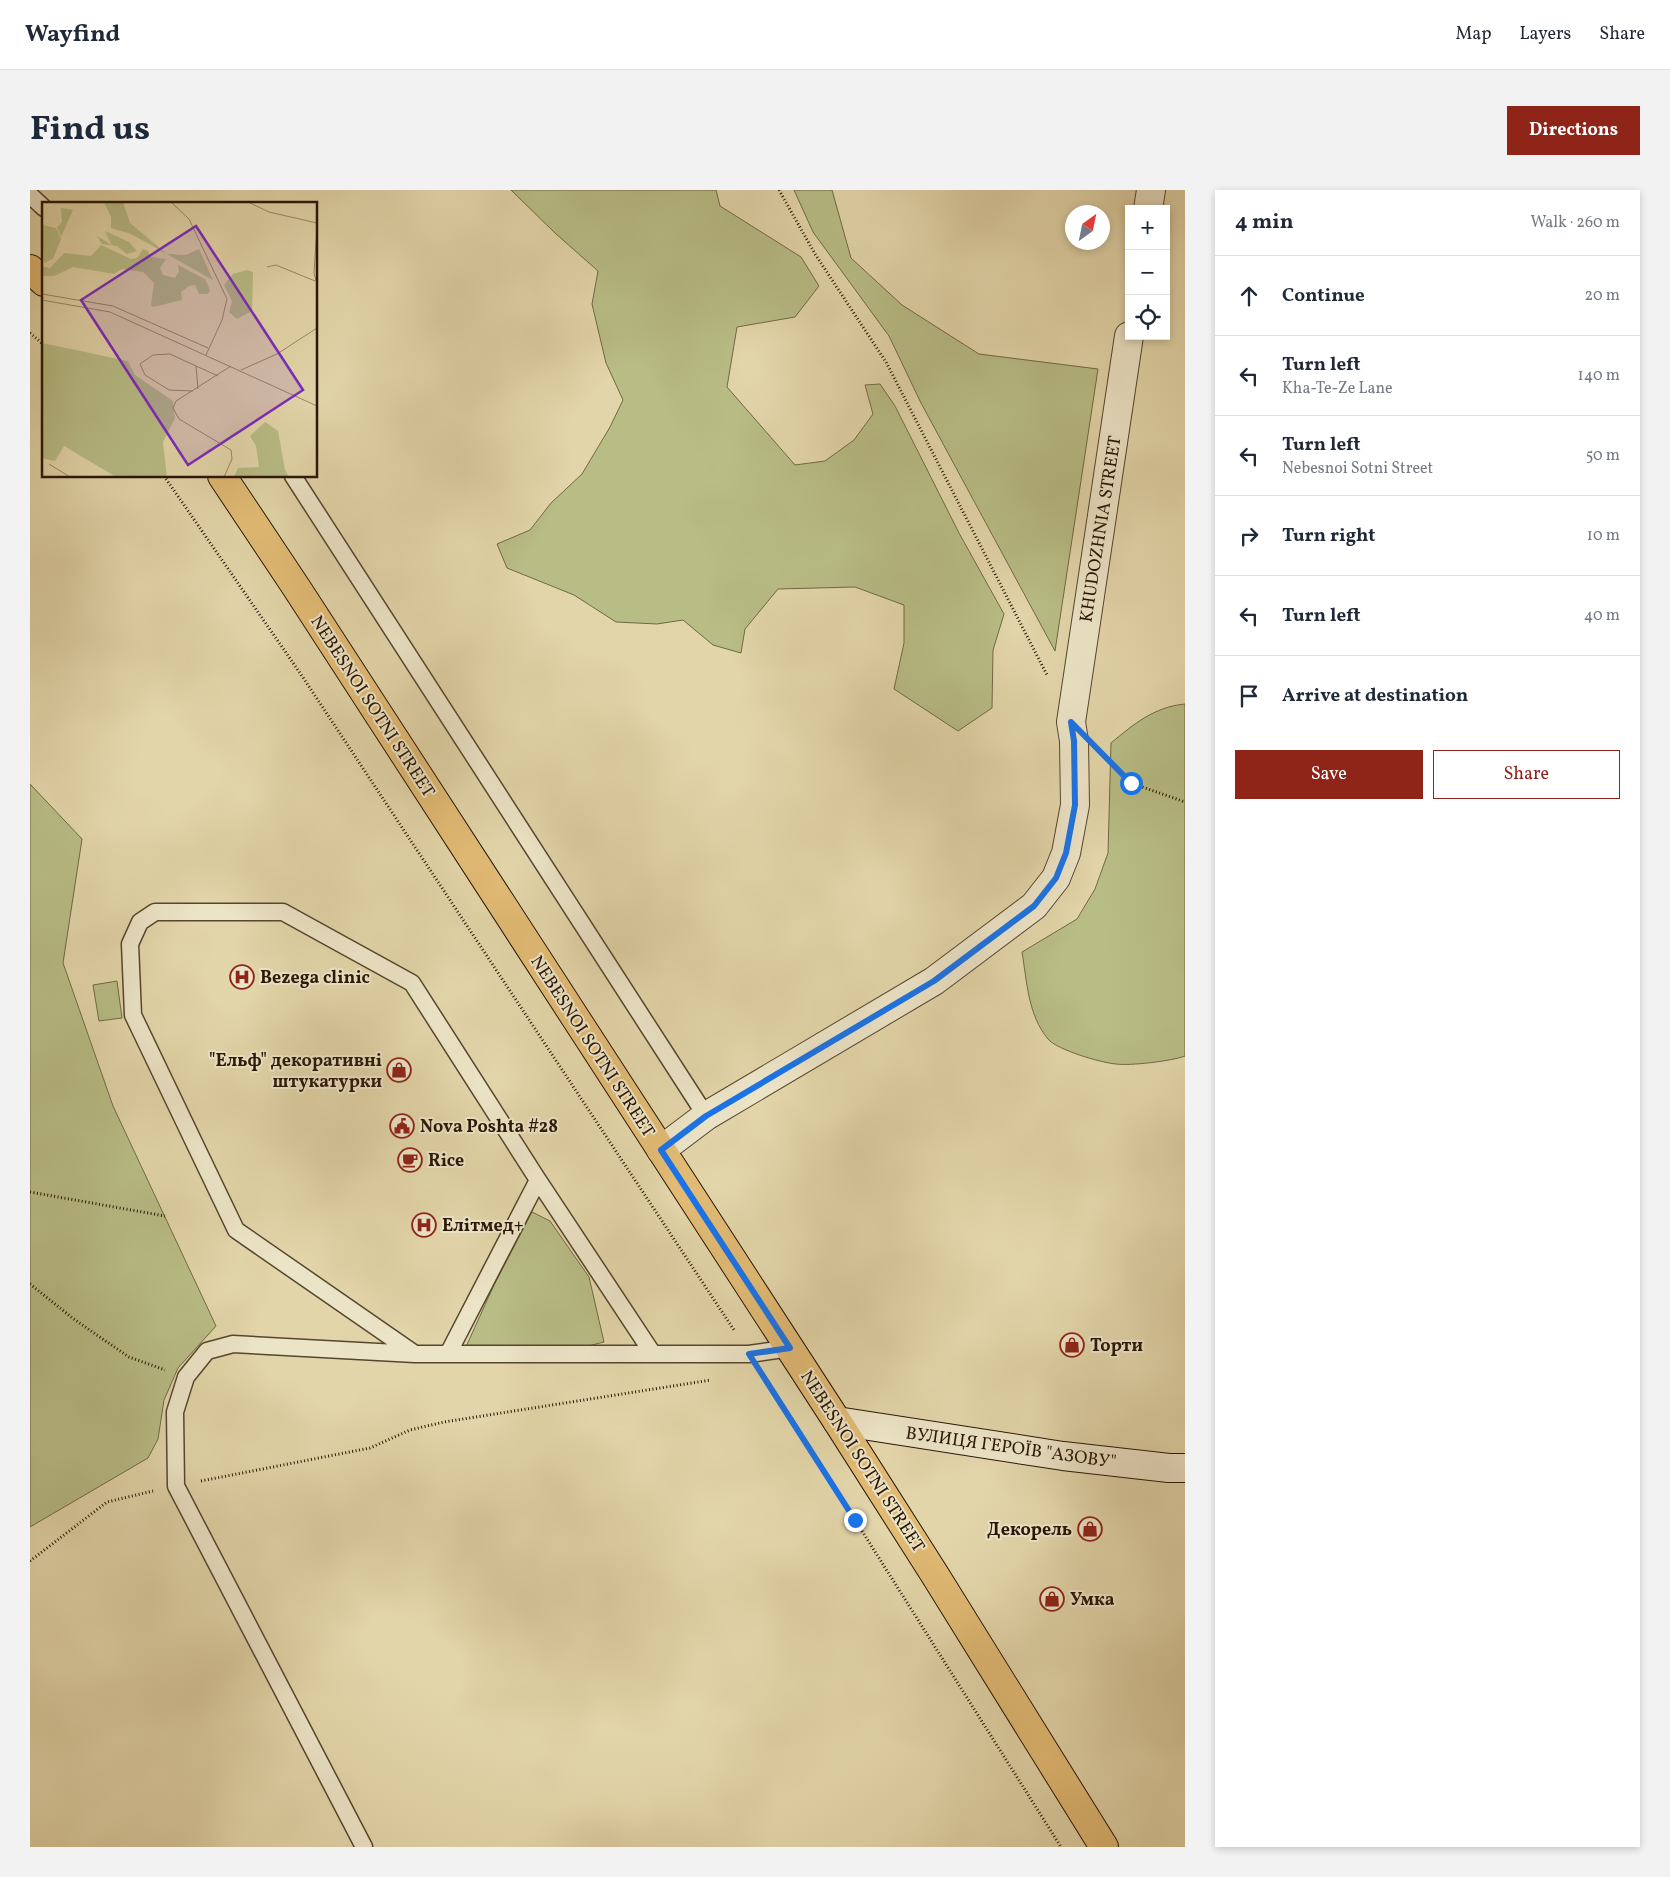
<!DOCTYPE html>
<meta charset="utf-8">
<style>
body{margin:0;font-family:Vollkorn,serif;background:#f2f2f3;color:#1f2937}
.controls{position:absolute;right:15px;top:15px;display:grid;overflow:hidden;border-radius:0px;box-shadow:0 2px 8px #0003}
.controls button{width:45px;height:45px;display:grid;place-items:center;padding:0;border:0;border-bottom:1px solid #e0e1e3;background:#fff;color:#1f2937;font:25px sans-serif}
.compass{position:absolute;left:1035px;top:15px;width:45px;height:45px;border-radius:50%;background:#fff;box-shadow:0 2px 8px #0003;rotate:33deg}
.stop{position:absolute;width:15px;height:15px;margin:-11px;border:4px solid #1a73e8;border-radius:50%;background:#fff}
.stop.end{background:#1a73e8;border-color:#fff;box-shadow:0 1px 5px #0008}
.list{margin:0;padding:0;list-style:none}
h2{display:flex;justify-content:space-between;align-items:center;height:65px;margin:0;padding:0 20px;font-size:21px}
h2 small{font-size:16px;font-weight:400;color:#747a83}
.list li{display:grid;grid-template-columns:32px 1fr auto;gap:15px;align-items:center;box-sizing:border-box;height:80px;padding:0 20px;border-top:1px solid #e0e1e3}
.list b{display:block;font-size:19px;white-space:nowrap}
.list p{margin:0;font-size:16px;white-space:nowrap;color:#747a83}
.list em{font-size:16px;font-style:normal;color:#747a83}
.actions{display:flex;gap:10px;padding:15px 20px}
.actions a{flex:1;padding:11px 0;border:1px solid #8f2418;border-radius:0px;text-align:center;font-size:18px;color:#8f2418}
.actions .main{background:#8f2418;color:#fff}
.icon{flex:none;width:28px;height:28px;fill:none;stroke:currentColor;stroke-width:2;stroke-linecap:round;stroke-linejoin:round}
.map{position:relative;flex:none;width:1155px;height:1657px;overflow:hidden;border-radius:0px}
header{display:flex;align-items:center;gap:30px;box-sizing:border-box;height:70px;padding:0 25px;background:#fff;border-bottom:1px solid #e0e1e3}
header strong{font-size:24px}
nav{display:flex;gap:28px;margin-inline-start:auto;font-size:18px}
.intro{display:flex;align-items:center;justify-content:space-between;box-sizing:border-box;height:120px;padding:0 30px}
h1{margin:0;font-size:35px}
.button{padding:12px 22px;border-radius:0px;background:#8f2418;color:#fff;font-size:18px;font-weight:700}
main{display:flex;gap:30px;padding:0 30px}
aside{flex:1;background:#fff;border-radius:0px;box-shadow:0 2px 8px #0003}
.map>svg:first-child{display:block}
</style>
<header>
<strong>Wayfind</strong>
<nav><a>Map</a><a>Layers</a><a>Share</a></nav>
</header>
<div class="intro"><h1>Find us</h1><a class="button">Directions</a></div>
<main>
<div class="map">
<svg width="1155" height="1657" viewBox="0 0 1155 1657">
<rect width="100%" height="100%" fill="#e2d5a9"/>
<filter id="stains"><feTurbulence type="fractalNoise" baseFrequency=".004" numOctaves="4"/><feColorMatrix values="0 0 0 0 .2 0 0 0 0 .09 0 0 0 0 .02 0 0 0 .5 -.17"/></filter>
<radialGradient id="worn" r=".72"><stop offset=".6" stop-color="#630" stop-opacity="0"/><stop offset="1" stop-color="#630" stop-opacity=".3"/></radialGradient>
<path fill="#b8bc85" stroke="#706945" d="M481 0H686L690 16 771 67 789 96 765 127 707 137 697 197 765 275 795 271 824 250 843 224 835 195 850 194 865 216 929 343 974 424 963 460 962 518 928 541 864 499 874 453V415L825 397 748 399 715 439 711 463 683 455 653 430 627 434 586 432 544 405 477 378 467 354 500 340 521 313 552 284 580 237 593 210 576 173 562 114 568 81 525 43Z
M764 0H802L821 68 872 115 949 164 1068 179 1025 461 891 213 859 146 783 42Z
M1155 514V866C1142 871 1100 876 1086 874 1072 873 1027 860 1018 849 998 825 997 792 992 762L1047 729 1065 699 1078 663 1081 553C1104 534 1124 517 1155 514Z
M0 594 52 649 33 773 83 916 186 1136 148 1178 134 1210 128 1249 118 1268 0 1337Z
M87 791 92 828 69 831 63 795Z
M502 1022 520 1031 559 1087 574 1152 546 1159H435L464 1095Z"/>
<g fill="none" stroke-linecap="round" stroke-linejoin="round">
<g stroke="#56462e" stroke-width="19">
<path id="lane" d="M0 5 14 18
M263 286 676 926
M508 990 623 1164
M385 1164 206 1040 103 825 100 754 110 732 125 722H253L382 793 508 990 418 1164
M334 1657 146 1296 145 1222 156 1187 177 1161 203 1154 385 1164H719L760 1158"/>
</g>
<g stroke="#56462e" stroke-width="30">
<path id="street" d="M1118 19 1121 0
M631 960 676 926 904 791 1004 716 1026 688 1036 663 1045 615 1044 551 1041 532 1099 146"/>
</g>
<g stroke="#281605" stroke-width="30">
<path id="secondary" d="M807 1231 1033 1266 1139 1278H1155"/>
</g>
<g stroke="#281605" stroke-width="30">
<path id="primary" d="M0 79 14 92
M192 286 266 397 807 1231 905 1385 1074 1657"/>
</g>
<path stroke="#281605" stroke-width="3" stroke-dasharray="1 2.5" stroke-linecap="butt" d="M749 0 785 64 856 172 1017 485
M0 143 14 155
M134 286 270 483 704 1140
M1075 567 1101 593 1155 612
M0 1002 135 1026
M0 1094 45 1130 99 1167 135 1180
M735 1187 1031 1657
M171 1291 340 1258 380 1240 414 1232 681 1190
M0 1371 77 1312 123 1301"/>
<use href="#lane" stroke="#ece4c7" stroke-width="16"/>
<use href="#street" stroke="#ece4c7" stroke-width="28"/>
<use href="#secondary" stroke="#ece4c7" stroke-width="28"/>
<use href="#primary" stroke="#e1ba74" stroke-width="28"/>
</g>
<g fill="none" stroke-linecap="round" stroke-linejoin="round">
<path stroke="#1a73e8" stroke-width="6" d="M825 1330 719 1164 760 1158 631 960 676 926 904 791 1004 716 1026 688 1036 663 1045 615 1044 551 1041 532 1101 593"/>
</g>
<defs>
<g id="hospital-ring" transform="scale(1.25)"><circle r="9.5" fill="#ece4c7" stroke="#8f2418" stroke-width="1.5"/><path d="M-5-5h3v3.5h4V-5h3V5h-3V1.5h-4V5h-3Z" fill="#8f2418"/></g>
<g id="shop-ring" transform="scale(1.25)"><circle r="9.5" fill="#ece4c7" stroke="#8f2418" stroke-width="1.5"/><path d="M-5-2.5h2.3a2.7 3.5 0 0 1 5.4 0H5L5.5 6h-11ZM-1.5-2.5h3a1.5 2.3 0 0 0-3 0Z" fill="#8f2418"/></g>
<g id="civic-ring" transform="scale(1.25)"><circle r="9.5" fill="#ece4c7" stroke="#8f2418" stroke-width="1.5"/><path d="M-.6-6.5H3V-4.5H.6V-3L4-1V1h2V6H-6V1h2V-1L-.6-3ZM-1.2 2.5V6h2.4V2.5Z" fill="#8f2418"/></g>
<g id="cafe-ring" transform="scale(1.25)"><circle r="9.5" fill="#ece4c7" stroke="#8f2418" stroke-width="1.5"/><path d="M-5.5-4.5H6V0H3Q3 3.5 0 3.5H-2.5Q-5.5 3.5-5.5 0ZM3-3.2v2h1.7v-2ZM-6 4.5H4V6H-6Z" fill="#8f2418"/></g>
</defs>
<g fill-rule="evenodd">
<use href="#hospital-ring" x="212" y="787"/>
<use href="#shop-ring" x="369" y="880"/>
<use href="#civic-ring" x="372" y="936"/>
<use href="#cafe-ring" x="380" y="970"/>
<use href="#hospital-ring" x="394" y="1035"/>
<use href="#shop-ring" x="1042" y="1155"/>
<use href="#shop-ring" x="1060" y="1339"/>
<use href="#shop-ring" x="1022" y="1409"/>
</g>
<g text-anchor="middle" stroke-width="4" stroke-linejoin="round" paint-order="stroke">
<g font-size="18" fill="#281605" stroke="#ece4c7">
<text transform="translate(1070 339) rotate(-81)" y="6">KHUDOZHNIA STREET</text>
<text transform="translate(343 516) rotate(57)" y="6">NEBESNOI SOTNI STREET</text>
<text transform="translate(563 856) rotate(57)" y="6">NEBESNOI SOTNI STREET</text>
<text transform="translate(981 1257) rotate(8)" y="6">ВУЛИЦЯ ГЕРОЇВ "АЗОВУ"</text>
<text transform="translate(833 1271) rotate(57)" y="6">NEBESNOI SOTNI STREET</text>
</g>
<g font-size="18" font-weight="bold" fill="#281605" stroke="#ece4c7" text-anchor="start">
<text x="230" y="793">Bezega clinic</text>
<text x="352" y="876" text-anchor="end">"Ельф" декоративні<tspan x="352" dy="21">штукатурки</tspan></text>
<text x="390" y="942">Nova Poshta #28</text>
<text x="398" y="976">Rice</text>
<text x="412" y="1041">Елітмед+</text>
<text x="1060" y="1161">Торти</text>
<text x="1042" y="1345" text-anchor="end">Декорель</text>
<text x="1040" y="1415">Умка</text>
</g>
</g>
<g transform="translate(12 12)">
<rect width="275" height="275" fill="#e2d5a9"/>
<path d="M62 0H81L88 21 125 52 144 53 157 47 171 78 89 32 69 26V15ZM19 6 31 8 19 35 15 25 20 20ZM0 23 14 26 19 37 11 57 2 61ZM62 29 72 41 63 29 87 40 95 49 85 52 75 44 60 42 55 34 70 43ZM59 43 89 57 95 56 101 47 106 49 109 55 124 57 118 66 121 73 133 76 137 70 136 63 163 77 168 88 166 92H157L153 83 147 84 139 90 140 98 111 105 109 103 112 81 101 70 80 67 72 72 31 65 12 74H0V64L8 66 22 51 49 54ZM205 68 211 70 210 109 195 117 187 110 190 99 182 83 191 72ZM0 141 86 159 93 173 131 199 133 216 121 240 125 275H74L22 244 13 259 0 256ZM223 220 236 229 243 268 247 275H192L196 266 217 265 214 244 208 234Z" fill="#b8bc85"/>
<path fill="none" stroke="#988967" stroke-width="1" d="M129 0 147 17 185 97 180 118 164 153M206 0 227 10 275 21M275 25 272 71 275 82M225 65 234 63 273 79M0 92 71 104 166 146M0 98 68 110 275 204M154 164 176 174M199 168 235 152 275 126M151 189 127 188 103 173 98 162 111 153 128 152 154 164 156 187M7 262 28 275M182 275 190 257 189 248 137 217 131 206 134 199 189 164"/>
<path fill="#7b2cbf" fill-opacity="0.15" stroke="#7b2cbf" stroke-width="2.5" d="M154 24 261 188 146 263 39 98Z"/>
<rect width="275" height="275" fill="none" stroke="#281605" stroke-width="2.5"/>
</g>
<rect width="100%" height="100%" filter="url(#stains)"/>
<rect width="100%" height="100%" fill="url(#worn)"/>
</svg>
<div class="controls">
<button>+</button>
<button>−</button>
<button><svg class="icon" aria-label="locate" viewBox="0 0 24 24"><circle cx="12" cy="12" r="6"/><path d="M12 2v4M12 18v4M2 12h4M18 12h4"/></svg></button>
</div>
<svg class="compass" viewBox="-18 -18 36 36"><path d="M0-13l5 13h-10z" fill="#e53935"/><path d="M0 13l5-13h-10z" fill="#747a83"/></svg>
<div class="stop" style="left:1101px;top:593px"></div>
<div class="stop end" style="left:825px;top:1330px"></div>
</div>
<aside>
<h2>4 min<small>Walk · 260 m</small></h2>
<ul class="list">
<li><svg class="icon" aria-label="ahead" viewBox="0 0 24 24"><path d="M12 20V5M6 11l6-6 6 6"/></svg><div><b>Continue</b></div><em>20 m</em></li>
<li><svg class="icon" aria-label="left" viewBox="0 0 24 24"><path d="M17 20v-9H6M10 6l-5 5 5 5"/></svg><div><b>Turn left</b><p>Kha-Te-Ze Lane</p></div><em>140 m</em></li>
<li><svg class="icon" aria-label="left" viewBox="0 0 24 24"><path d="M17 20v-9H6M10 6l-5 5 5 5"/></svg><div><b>Turn left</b><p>Nebesnoi Sotni Street</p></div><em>50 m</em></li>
<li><svg class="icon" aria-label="right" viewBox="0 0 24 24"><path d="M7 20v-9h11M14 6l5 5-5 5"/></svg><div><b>Turn right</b></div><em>10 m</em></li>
<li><svg class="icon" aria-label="left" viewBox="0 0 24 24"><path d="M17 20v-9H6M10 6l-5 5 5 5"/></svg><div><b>Turn left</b></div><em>40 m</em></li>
<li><svg class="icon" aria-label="arrive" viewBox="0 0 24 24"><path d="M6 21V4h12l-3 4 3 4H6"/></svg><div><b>Arrive at destination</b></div></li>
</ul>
<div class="actions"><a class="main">Save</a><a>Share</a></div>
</aside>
</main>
